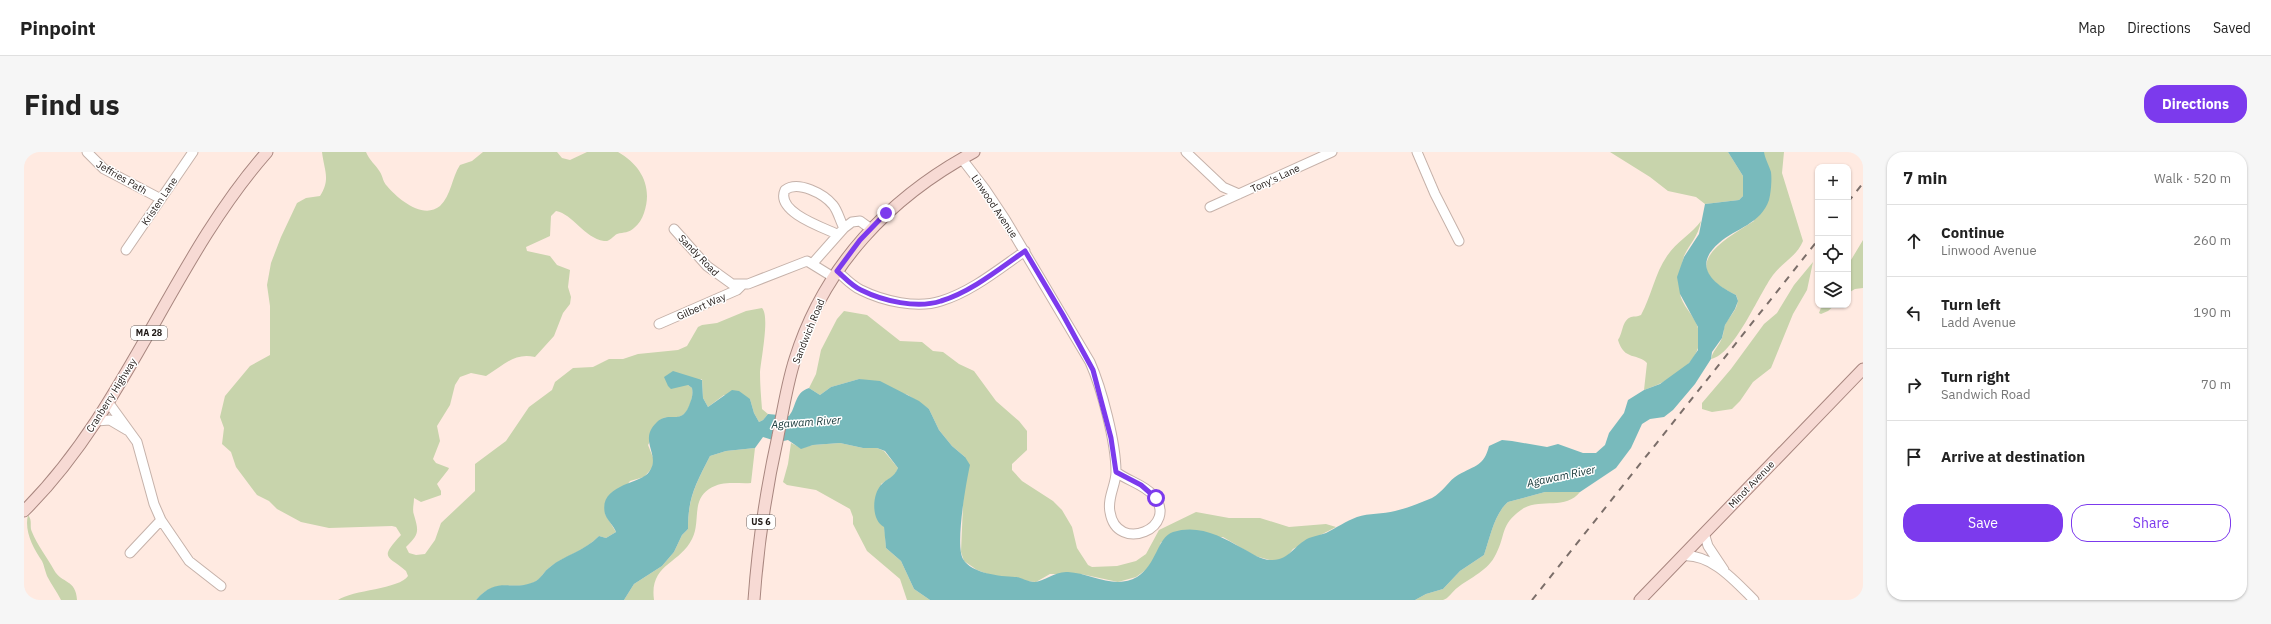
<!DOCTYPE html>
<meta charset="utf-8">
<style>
body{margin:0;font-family:"IBM Plex Sans",sans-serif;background:#f6f6f6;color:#222}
.controls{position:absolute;right:12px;top:12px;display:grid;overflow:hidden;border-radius:8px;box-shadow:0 1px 3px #0004}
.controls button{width:36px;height:36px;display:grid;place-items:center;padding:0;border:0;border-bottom:1px solid #e0e0e0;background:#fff;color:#222;font:20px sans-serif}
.stop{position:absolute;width:12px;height:12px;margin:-9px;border:3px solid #7c3aed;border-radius:50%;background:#fff}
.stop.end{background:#7c3aed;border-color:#fff;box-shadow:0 1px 4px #0008}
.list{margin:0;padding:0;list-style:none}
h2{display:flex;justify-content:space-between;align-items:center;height:52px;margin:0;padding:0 16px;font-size:17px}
h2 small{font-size:13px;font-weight:400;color:#767676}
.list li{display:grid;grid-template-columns:26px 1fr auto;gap:12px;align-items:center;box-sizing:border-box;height:72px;padding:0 16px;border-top:1px solid #e0e0e0}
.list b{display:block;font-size:15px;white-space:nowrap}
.list p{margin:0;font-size:13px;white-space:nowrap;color:#767676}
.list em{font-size:13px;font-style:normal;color:#767676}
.actions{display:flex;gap:8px;padding:12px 16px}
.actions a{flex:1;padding:9px 0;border:1px solid #7c3aed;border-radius:16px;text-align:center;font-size:14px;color:#7c3aed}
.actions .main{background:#7c3aed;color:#fff}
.icon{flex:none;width:22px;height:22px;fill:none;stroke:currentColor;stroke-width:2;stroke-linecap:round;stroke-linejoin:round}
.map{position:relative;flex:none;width:1839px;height:448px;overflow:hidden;border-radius:16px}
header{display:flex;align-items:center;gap:24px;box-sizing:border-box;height:56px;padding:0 20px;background:#fff;border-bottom:1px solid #e0e0e0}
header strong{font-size:19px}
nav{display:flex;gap:22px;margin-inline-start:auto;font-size:14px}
.intro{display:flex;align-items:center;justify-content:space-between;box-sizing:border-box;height:96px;padding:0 24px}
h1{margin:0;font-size:28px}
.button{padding:10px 18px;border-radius:16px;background:#7c3aed;color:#fff;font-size:14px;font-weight:700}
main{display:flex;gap:24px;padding:0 24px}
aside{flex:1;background:#fff;border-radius:16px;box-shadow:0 1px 3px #0004}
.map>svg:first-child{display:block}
</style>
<header>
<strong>Pinpoint</strong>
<nav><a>Map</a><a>Directions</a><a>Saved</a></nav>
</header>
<div class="intro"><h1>Find us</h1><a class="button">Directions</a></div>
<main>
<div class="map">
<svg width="1839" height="448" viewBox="0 0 1839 448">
<rect width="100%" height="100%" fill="#ffeae1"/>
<path fill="#c8d4ac" d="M298 0H342C345 8 352 13 356 20 359 25 359 30 363 34 374 47 399 68 416 54 427 44 428 25 436 13L448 9 459 0H533L538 6 546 8 563 0H594C617 13 629 35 620 61 618 67 615 72 610 76 605 81 600 80 593 82 589 84 586 90 580 89 560 86 549 62 532 59L527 64 526 84 502 95 503 99 526 104 533 113 546 118 544 135 547 145 546 152 539 161 530 184 511 205C490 200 479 214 462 224L447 221 436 225 431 233 426 253 413 274 416 289 409 307 412 311 425 316 424 318 413 332 417 339V343L397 350 390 346C390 352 388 358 390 363 395 380 395 382 382 395L385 401 392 403 401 402 411 388 417 371 451 339V312L482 289 505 255 528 238 531 230 549 216 569 215 585 207H599L614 202 654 198 663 194 674 175 678 173 693 171 722 159 738 156C746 164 737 207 736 220 736 232 737 245 738 257L744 262 739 268 735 270 730 261 726 247 700 243 684 255 679 246 678 227 655 237 664 233 668 236C669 241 668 245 667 250 661 267 656 265 639 266L624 293 630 308 628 316 620 325 606 329 582 360 581 362 592 380 582 386 575 384C559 400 542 403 526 415 520 419 518 426 511 430 489 440 473 424 452 448H314C328 438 376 437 384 424L382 419C363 403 355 407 377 383L372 375 368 374 305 376 277 370 253 357 245 349 233 343 212 315 207 300 198 292 200 276 196 265 201 244 226 214 246 203V154L243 133 247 111 257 85 273 51 282 46 296 44C307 27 300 18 298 0Z
M1586 0H1704L1719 24V44L1715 48 1681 52 1672 45 1644 39 1626 25Z
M1740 0H1760L1758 21 1779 89C1773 104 1759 110 1749 123 1735 142 1710 203 1687 207 1689 198 1695 194 1698 186 1700 182 1699 177 1701 173 1705 164 1718 154 1712 143 1652 115 1696 90 1730 69Z
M1677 69C1674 85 1666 91 1660 104 1657 113 1656 131 1656 141 1657 153 1671 164 1674 176 1684 209 1644 230 1620 238L1623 211C1614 201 1600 209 1594 188 1599 181 1598 168 1607 165 1611 164 1613 165 1617 163 1627 145 1631 121 1643 104 1653 89 1668 82 1677 69Z
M1839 88V136L1831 137 1824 141V113Z
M1789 110 1783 138 1769 162 1747 216 1729 230 1716 249 1708 257 1688 260 1678 257V251L1707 217 1740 172 1753 161 1770 133Z
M1798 153H1811L1804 159 1797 162 1795 161Z
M820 159 843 163 876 189 898 190 909 199 919 200 935 212 950 219 972 249 995 269 1003 279V298L988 312V318L998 329 1029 349 1038 358 1048 375 1053 396 1064 413 1068 415 1093 414 1112 409 1122 402 1135 378 1172 360 1205 366H1236L1265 375 1302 372 1312 375 1269 397 1261 407 1256 408H1246L1231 404 1199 385 1137 390 1133 403 1123 417 1112 425 1094 430 1057 422H1026L1012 430 1001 429 992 425H972L953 418 940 409 937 400 941 305 928 294 915 278 905 257 884 243 835 227 807 235 796 243 785 236 792 222 797 198 813 167Z
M767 291 777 296 789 293 816 291 839 296H853L860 299 874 316 871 323 857 332 862 396 877 409 890 437 906 448H883L876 427 843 399 829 372V365L826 357 792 338 763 333 759 330 764 312Z
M731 296 727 331C712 332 699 328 685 337 667 349 677 370 668 387 656 412 625 412 630 448H600L610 432 638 414 650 400 658 383 664 377C664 345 672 332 686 304L702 299Z
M1521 340H1556C1541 359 1515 345 1497 358 1476 373 1482 383 1472 402 1464 419 1447 425 1433 436 1429 439 1424 447 1419 448 1411 448 1400 448 1391 448L1402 442 1419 437 1436 419 1460 403C1466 386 1470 362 1484 350Z
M4 363C9 369 5 374 8 380 13 393 23 405 30 418 38 432 52 427 53 448H37C33 440 27 432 23 424 21 419 20 413 18 409 9 396 0 379 4 363Z"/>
<path fill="#78babc" d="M1704 0H1740C1741 7 1745 13 1747 20 1748 27 1747 41 1745 48 1737 72 1712 76 1695 91 1668 114 1689 132 1712 143L1714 149 1711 157 1701 173 1698 186 1688 200 1687 207 1671 232 1649 258 1640 265 1626 267 1618 272 1607 296 1592 316 1556 340H1521L1484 350C1470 362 1466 386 1460 403L1436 419 1419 437 1402 442 1391 448H906L890 437 877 409 862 396 860 375C847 368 848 343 857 333 863 326 870 326 874 316L861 299 853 296H839L816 291 789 293 777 297 764 288 755 290 739 285 731 296 702 299 686 304C672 332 664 344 664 377L658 383 650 400 638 414 610 432 600 448H452C474 423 486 440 510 430 517 427 520 419 526 415 542 402 559 400 575 384L582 386 592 380C590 374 583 368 581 362 574 332 617 332 625 320 638 303 613 289 633 270 646 258 658 275 666 251 668 246 669 242 668 236L664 233 647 237 644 234 640 225 649 219 678 228 679 246 684 255 708 238 715 239 726 247 730 261 735 270 739 268 744 262 765 264C773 254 770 241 785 236L796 243 807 235 835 227 856 229 895 249 905 257 915 278 928 294 941 305 946 313C942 331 931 393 939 407 948 422 976 424 991 425 997 425 1003 430 1011 430 1021 429 1031 419 1044 420 1066 421 1091 438 1113 425 1133 413 1133 385 1149 380 1174 372 1197 384 1218 396 1228 401 1236 408 1247 408 1265 409 1270 393 1285 386 1290 384 1297 383 1302 381 1312 376 1322 369 1333 365 1345 361 1359 362 1371 359 1384 356 1396 351 1408 346 1419 340 1425 328 1434 323 1452 313 1460 314 1465 294L1478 288 1488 289 1523 295 1534 292 1559 301H1572L1581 293 1585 281 1600 261 1604 248 1620 238 1636 232 1665 211 1674 198V175L1656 142 1653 125 1660 105 1675 82 1681 52 1715 48 1719 44V24Z"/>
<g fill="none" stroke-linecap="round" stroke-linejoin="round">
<g stroke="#c6b2aa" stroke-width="11">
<path id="minor" d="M63 0 80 17 137 47
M1162 0 1199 35 1215 42
M1393 0 1411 42 1435 89
M938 7 961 37 981 67 1066 210C1078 237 1092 291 1092 320 1104 329 1119 332 1129 343 1157 375 1093 403 1086 360 1083 346 1092 333 1092 320
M1186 55 1308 0
M650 77 683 114 708 132H724L783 109 809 125
M813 82C800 76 751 60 761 38 774 28 800 42 809 53 814 59 816 69 820 76
M102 98 169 0
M789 111 820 76 828 70 836 69 847 77
M813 119C820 125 828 134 837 138 859 149 893 157 917 149 947 140 975 117 1001 99
M635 172 713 138 718 133
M84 250 113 290 130 352 137 368 165 409 197 434
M72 269 86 268 103 278
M1680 381 1684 394 1700 418
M106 401 137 368
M1658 404C1687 401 1711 429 1730 448"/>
</g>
<g stroke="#a8867f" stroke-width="13">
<path id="major" d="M0 359C104 256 147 109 243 0
M730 448C734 392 742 338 754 284 759 258 763 232 771 207 800 114 866 45 950 0
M1616 448 1839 217"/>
</g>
<use href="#minor" stroke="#fff" stroke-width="9"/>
<use href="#major" stroke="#f7dad4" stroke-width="11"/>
<path stroke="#7b6e69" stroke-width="2" stroke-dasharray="7 7" stroke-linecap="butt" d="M1824 50 1839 31
M1508 448 1794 88"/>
</g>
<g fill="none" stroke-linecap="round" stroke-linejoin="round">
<path stroke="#7c3aed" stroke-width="5" d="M862 61 836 88 813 119C820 125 828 134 837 138 859 149 893 157 917 149 947 140 975 117 1001 99L1039 163 1069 218 1087 286 1092 320 1117 333 1132 346"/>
</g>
<g text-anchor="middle" stroke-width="3" stroke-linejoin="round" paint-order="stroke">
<g fill="#fff" stroke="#635e5c" stroke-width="1">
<rect x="107" y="174" width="36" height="14" rx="3"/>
<rect x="723" y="363" width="28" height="14" rx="3"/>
</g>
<g font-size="9" font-weight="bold" fill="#201916">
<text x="125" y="184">MA 28</text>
<text x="737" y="373">US 6</text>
</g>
<g font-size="10" fill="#201916" stroke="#fff">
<text transform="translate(98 25) rotate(30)" y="4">Jeffries Path</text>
<text transform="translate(1251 26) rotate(-25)" y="4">Tony's Lane</text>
<text transform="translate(135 49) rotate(-56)" y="4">Kristen Lane</text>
<text transform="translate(971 54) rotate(56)" y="4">Linwood Avenue</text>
<text transform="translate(675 103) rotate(46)" y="4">Sandy Road</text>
<text transform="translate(677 154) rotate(-24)" y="4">Gilbert Way</text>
<text transform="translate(784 179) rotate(-68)" y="4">Sandwich Road</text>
<text transform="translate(87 243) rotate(-58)" y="4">Cranberry Highway</text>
<text transform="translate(1727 332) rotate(-46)" y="4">Minot Avenue</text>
</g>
<g font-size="11" font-style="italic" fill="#123435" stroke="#fff">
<text transform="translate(782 270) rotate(-4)" y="4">Agawam River</text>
<text transform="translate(1537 324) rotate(-12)" y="4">Agawam River</text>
</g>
</g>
</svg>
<div class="controls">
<button>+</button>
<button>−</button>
<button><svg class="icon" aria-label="locate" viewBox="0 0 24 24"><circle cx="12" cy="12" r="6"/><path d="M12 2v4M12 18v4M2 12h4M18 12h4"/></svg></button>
<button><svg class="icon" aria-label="layers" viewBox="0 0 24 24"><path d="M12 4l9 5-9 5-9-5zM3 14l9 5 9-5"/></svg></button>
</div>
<div class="stop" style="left:1132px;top:346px"></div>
<div class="stop end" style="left:862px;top:61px"></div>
</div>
<aside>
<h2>7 min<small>Walk · 520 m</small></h2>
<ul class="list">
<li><svg class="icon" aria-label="ahead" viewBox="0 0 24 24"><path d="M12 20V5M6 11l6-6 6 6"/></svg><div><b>Continue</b><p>Linwood Avenue</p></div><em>260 m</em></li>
<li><svg class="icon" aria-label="left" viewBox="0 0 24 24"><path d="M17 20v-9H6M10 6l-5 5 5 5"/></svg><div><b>Turn left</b><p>Ladd Avenue</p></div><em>190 m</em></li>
<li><svg class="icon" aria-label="right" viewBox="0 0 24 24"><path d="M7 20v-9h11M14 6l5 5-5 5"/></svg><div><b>Turn right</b><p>Sandwich Road</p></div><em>70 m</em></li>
<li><svg class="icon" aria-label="arrive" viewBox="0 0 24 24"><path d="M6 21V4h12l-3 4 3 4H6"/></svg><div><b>Arrive at destination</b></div></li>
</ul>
<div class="actions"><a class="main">Save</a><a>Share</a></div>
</aside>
</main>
